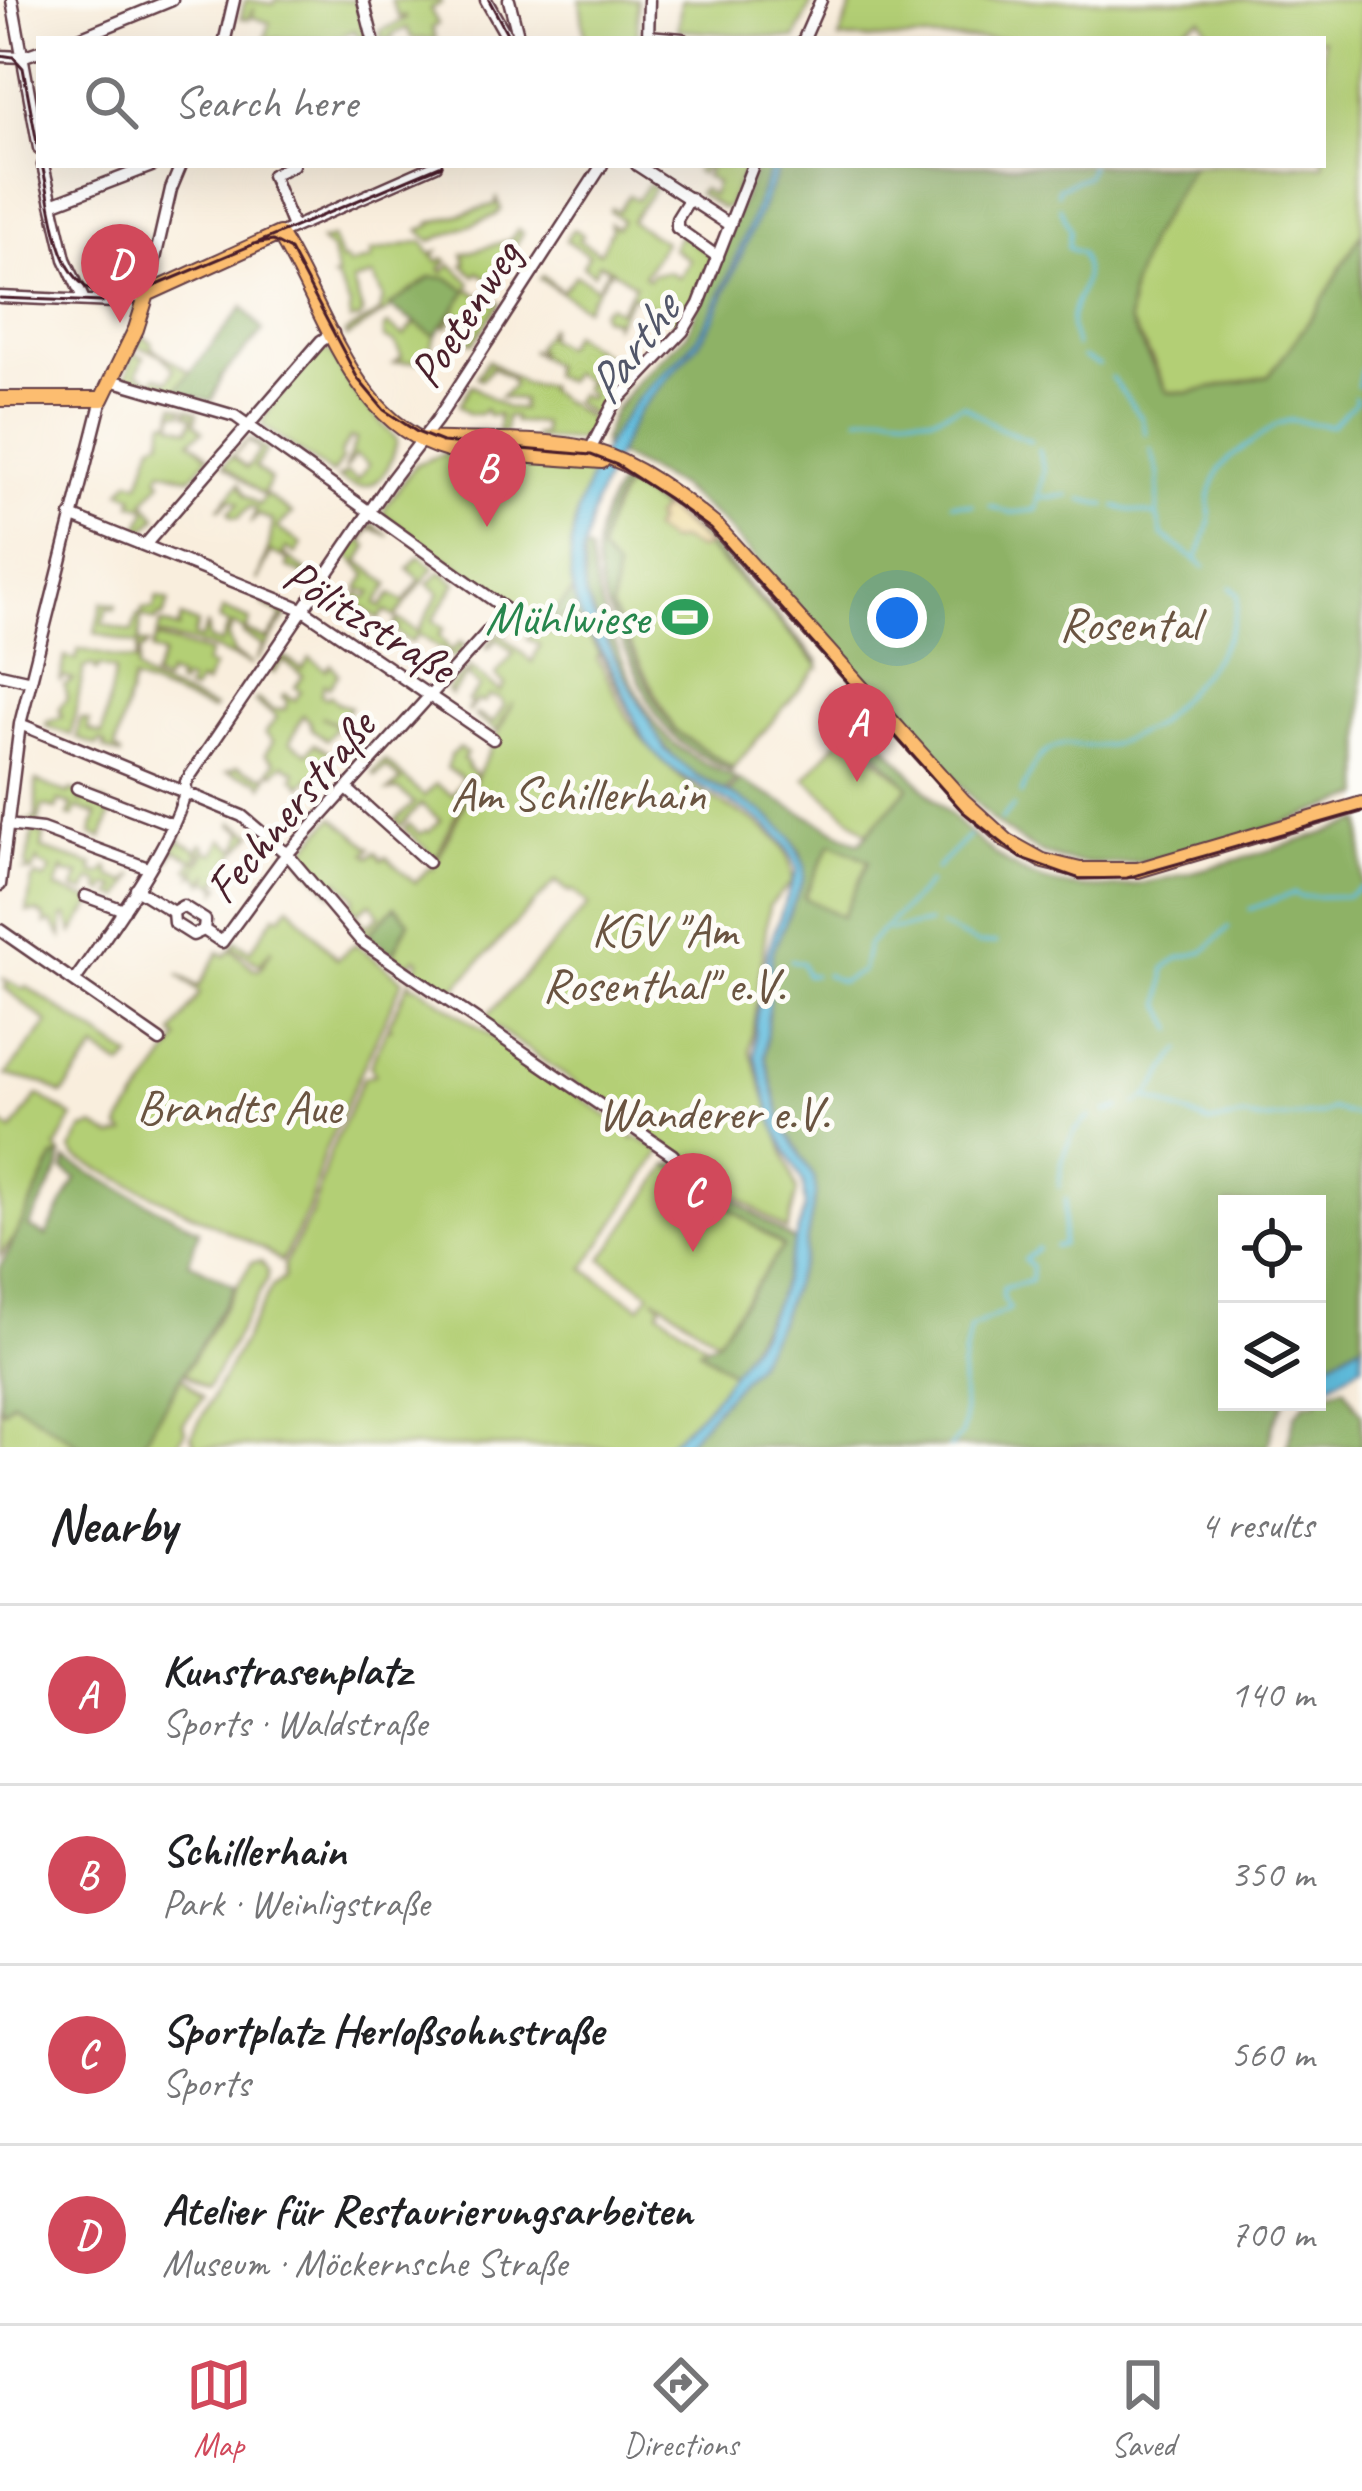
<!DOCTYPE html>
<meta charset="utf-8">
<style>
body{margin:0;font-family:Caveat,sans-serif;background:#f6f6f6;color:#202124}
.controls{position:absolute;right:36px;bottom:36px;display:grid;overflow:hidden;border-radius:0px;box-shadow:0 12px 48px #0002}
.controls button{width:108px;height:108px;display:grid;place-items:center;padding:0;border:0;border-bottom:3px solid #e0e0e0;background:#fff;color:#202124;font:60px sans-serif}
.you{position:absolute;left:897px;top:618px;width:42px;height:42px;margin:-30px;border:9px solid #fff;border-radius:50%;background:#1a73e8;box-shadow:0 0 0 18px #1a73e833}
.badge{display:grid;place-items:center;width:78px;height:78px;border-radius:50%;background:#d1495b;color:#fff;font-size:39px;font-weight:700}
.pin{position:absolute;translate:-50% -99px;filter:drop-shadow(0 3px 6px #0008)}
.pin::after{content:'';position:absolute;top:63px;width:42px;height:36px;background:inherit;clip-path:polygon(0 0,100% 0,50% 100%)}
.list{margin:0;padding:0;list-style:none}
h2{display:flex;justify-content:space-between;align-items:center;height:156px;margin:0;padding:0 48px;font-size:51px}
h2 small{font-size:39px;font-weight:400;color:#757577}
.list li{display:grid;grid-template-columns:78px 1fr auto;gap:36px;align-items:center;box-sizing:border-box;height:180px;padding:0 48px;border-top:3px solid #e0e0e0}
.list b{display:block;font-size:45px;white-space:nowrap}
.list p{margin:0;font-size:39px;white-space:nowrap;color:#757577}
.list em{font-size:39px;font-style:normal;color:#757577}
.icon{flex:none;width:66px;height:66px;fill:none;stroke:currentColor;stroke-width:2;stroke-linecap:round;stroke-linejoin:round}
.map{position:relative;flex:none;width:1362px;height:1447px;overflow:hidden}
.search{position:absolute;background:#fff;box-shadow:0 12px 48px #0002;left:36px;right:36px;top:36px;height:132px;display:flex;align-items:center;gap:30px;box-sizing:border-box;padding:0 42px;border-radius:0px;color:#757577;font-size:45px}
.sheet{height:876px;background:#fff}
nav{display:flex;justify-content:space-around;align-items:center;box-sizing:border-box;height:168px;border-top:3px solid #e0e0e0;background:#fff;font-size:33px;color:#757577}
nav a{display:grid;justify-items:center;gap:6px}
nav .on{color:#d1495b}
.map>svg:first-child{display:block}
</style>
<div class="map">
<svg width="1362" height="1447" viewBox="0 0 1362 1447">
<rect width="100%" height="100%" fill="#fdfcf7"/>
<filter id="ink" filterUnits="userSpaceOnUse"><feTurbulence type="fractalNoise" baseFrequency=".00833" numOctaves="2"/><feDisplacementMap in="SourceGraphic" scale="24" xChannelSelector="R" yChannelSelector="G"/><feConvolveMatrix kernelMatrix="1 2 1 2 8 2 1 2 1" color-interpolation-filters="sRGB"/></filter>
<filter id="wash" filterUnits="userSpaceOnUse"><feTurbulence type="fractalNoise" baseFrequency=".004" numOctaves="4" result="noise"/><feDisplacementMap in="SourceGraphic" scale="48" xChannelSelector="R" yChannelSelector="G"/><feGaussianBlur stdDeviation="2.7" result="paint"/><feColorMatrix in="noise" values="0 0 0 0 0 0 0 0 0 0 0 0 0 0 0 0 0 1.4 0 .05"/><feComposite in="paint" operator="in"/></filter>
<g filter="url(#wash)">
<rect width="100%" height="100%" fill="#f9eedd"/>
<path fill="#b3cf75" stroke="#7e7750" stroke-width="3" d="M245 0 274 4 276 0H357L367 39 358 38 355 30 334 39H265L270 23 252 17 254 8 249 20 241 18Z
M391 0H440L442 3 430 9 438 24 432 28 436 39H412L407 28 392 35 393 39H381L380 31 406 19 404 16 399 18Z
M580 0H637L638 39H585Z
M681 0H813L795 39 678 30Z
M854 0H1362V232L1315 313 1269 376 1187 393 1167 392 1153 360 1129 321 1131 289 1148 241 1192 165H1323V39H1213L1201 18 1163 39H839Z
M699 165H746L727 208H721L698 193 702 189 712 195 716 183 705 176 709 170 705 167 700 174 695 171Z
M648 184 655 188 631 221 664 242 644 276 649 279 652 274 669 272 679 277 690 260 672 248 680 234 713 257 691 309 683 304 677 313 685 318 680 325 633 295 614 325 613 320 602 317 601 311 609 305 619 311 635 285 611 269 585 308 540 279 543 276 562 291 576 275 597 288 609 268 599 263 594 274 583 266 589 255 566 240 573 229 583 235 579 240 600 253 611 230 610 223 617 227 622 220 610 211 612 208 618 211 629 195 637 200Z
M497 197 501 210 494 216 431 241 419 230 430 226V223L496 204Z
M518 229 523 233 492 281 478 272 475 276 463 265 466 263 463 254 510 240Z
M332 238 341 261 346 260 348 265 372 259 371 252 423 241 430 254 437 252 433 257 439 262 443 258 447 261 440 269 443 272 451 264 471 283 468 288 481 297 485 292 488 295 485 300 491 304 495 300 500 303 473 343 465 339 476 326 457 313 447 328 444 326 466 291 392 308 347 337 345 333 380 312 383 297 373 276 353 282 363 314 359 319 350 321V306L337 280 333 278 337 276 332 252 321 241Z
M415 323 435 336 425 361 394 363 402 357 395 343 384 338V328L388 325 404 336Z
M550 326 547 338 563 348 572 334 610 358 597 369 610 382 615 376 625 382 616 393 590 377 588 383 614 397 599 420 573 402 579 394 587 399 591 396 583 388 586 381 572 373 565 382 551 375 552 365 530 350 539 352 536 347Z
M142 335 151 342 152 348 190 372 171 396 126 378 134 353 144 357 137 373 153 381 156 376 168 381 174 369 160 354 137 346Z
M326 350 332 354 355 394 397 440C391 470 373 503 338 478L347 473 358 480 369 465 355 455 344 470 356 439 350 438 340 454 342 460 332 474 262 425C270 399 301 373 320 351Z
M488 360 525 384 548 386V391L597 424 578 440 535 439V435L543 434 542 423 514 422V417H506L505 432H498L499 415H488L485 409 480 414H469L459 405 471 385 506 408 522 409V400L500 397 513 386 511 379 492 367 481 380 477 377Z
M174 405 184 408 182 413 175 412 172 424 189 429 193 417 186 414 188 409 198 413 195 423 203 431 190 440 209 456 191 478 162 470 158 477 162 481 144 501 157 517C146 529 142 536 126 529L128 526 137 530 146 513 145 507 132 503 134 496 121 491 130 480 140 483 153 443 161 440 165 421H172Z
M251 439 267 450 255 467 270 479 264 493 292 514 277 528 302 544 296 554 287 548 283 553 308 573 306 576 287 567 289 560 271 552 257 581 269 547 273 521 259 515 252 521 256 509 250 507 238 518 232 517 229 512 239 503 232 499 218 509 239 484 245 495 259 505 265 497 224 465 232 456 247 468 260 450 248 440 234 454Z
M444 454 595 465C593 478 584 494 579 508 560 566 577 601 600 653L597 658C613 686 627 723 649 747 662 762 681 779 698 790 734 813 796 831 792 882L769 906 750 1050 797 1191 787 1231 484 1019 589 905 572 890 569 892 556 881 449 994 416 971 419 960 415 958 409 965 393 954 409 921 394 907 368 935 352 918 355 914 367 926 380 915 371 903 358 912 352 906 355 897 338 880 330 887 334 896 301 859V853L334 817 371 848 366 853 370 857 376 852 382 860 386 857 415 883 430 867 433 869 513 702 497 731 475 716 477 714 493 723 504 706 500 699 489 696 484 703 477 701 469 712 467 710 472 704 468 701 480 687 467 675 451 695 447 690 464 672 469 674V666L500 692 505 685 495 675 514 653 498 639 488 649 486 647 499 632 532 662 540 645 527 639 538 627 531 621 526 627 518 620 506 632 502 628 515 615 549 624 546 631 551 634 558 623 520 611 384 515 385 507 416 464Z
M626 485C703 533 758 599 819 666L733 768 674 730 612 609 600 553 604 527Z
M373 524 389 536 371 528 362 541 368 546 359 561 389 584 376 604 381 607 391 594 404 602 420 579 408 569 419 556 434 567 395 617 385 611 379 619 354 601 359 593 367 598 372 592 358 589 367 575 348 555Z
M441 572 456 583 433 620 444 629 439 635 451 651 460 642 465 646 454 658 418 634 411 643 396 632 399 628 394 625 398 619 418 632 439 593 428 584Z
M157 597 169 601 163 617 158 616 156 621 141 616 139 642 148 644 140 652 137 670 148 680 214 708 212 711 133 680 115 748 122 756 104 749 105 744 100 741 97 746 77 738 80 719 89 721 88 730 102 735 115 670 99 666 97 671 92 665 84 668 71 735 46 726 47 722 62 717 59 708 67 698 64 686 73 680 63 677 60 682 65 657 76 660 79 649 136 662 138 645 95 633 102 602 116 605 115 609 107 608 103 624 132 632 137 615H141L142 609H154Z
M264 601 287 610V615L256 661 263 646 243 634 244 630 233 625 228 637 234 653 252 665 206 646 157 635 161 623 178 629 181 617 198 624 194 637 201 639 207 624 209 640 221 644 229 624 219 620 223 609 250 620 246 631 267 640 283 616 263 604Z
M156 638 210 653 205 664 213 667 205 685 198 682 193 692 186 690 189 682 182 680 180 686 176 684 178 678 168 674 164 682 153 678 163 655 151 650Z
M281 655 302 669 310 658 326 670 331 664 339 674 329 687 324 684 321 695 327 698 330 695 339 704 350 707 343 719 353 725 356 720 362 724 356 734 321 716 337 726 327 740 312 729 310 721 303 715 290 742 307 753 314 744 332 753 312 780 309 778 302 786 293 777 296 772 283 764 274 773 270 771 263 786 258 780 227 772 237 767 265 777 275 762 265 754 273 741 265 733 277 717 255 702 257 699 273 710 285 709 287 701 282 697 284 694 295 700 301 691 295 687 303 676 283 661 274 673 270 671Z
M846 732 910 787 867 833 805 778Z
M459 748 467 754 463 759 468 764 467 767 475 774 436 858 404 829 409 824 420 834 426 830 429 832 440 820 421 804 401 826 395 821 414 803 399 790 388 791 401 781 386 767 375 776 373 773 385 760 424 796 436 784 452 795 463 779 447 768 450 756Z
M36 781 68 794 71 790 81 794 79 800 83 802 86 795 106 803 104 811 111 814 102 838 91 834 97 815 77 808 73 817 68 816 72 805 59 801 56 809 43 806 37 826 21 824 36 818Z
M233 822 253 834 233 856 217 883 221 887 218 891V886L209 881 205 883 210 873 203 882 197 874 193 876 198 865 193 872 188 869 193 860 175 850 164 868 158 864 165 865 169 857 164 854H170L173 850 167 846 174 848 181 835 180 841 198 850 202 844 206 847 202 855 197 853 200 859H194L200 863 207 851 215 854 222 839 237 850 244 831 232 825Z
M33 831 44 834 42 849 93 865 92 872 101 874 108 867 111 877 125 882 135 874 121 898 112 895 117 888 108 885 105 892 100 890 101 884 91 879 85 892 74 889 79 875 64 873 63 867 56 888 94 901 73 933 67 916 63 917 62 937 52 922 45 924V917L37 912H27L32 880 36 876 45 879 51 870 38 863V858L33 872 25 871 29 869 26 865Z
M830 842 869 861 843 917 804 898Z
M289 905 337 959 355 944 403 980 324 1153 308 1211 281 1262 264 1249 77 1158 71 1150 83 1129 94 1126 113 1137 125 1134 120 1129 122 1122 179 1039 173 1034 200 993 178 974 199 987 219 952 225 956 231 949 253 968 260 969 272 949 260 964 232 947 236 941 250 951 275 915 280 917Z
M2 978 23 989 26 986 131 1057 122 1067 96 1049 62 1095 45 1084 6 1075 48 1023 5 988 8 982Z
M410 980 412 986H418L630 1131 633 1139 638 1137 661 1152 584 1269 640 1307 650 1293 602 1259 669 1165 783 1246 717 1340 654 1297 661 1304 659 1311 707 1345 700 1350 733 1373 710 1404 665 1447H190L194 1441 191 1437 272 1287 284 1278V1265L312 1213 329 1155 364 1077 375 1074 370 1066 387 1028H391L389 1024Z
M38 1095 73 1117 56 1148 61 1155 54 1157 16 1235 0 1256V1122L12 1131Z
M261 1261 268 1271 267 1280 207 1389 184 1373 252 1262Z
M182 1377 203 1398 183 1424 185 1431 176 1447H140Z
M11 1400 82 1447H6L0 1441V1406L4 1410Z"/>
<path fill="#8eb266" stroke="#6c6848" stroke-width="3" fill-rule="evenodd" d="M757 165H1192L1148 241 1131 290 1129 321 1167 392 1187 393 1269 376 1315 313 1362 232V796C1281 822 1147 880 1064 860 1036 854 1014 837 992 820L722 522 678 486 604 448 603 441 613 413 638 380 687 334Z
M431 277 448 278 467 291 435 336 389 306Z
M243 307 263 331 221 377 212 401 175 391Z
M623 480 704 536 818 661 819 666C758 599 703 534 627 485 610 506 604 527 600 552L616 570 612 610 658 705 674 730 732 768V772C711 760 685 750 669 731 652 713 643 687 633 665 601 600 574 546 623 480Z
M583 549 590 552C591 595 636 702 664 734 683 755 712 766 736 779L725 791 681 766 652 731 585 596Z
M573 592C590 645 630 691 646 743L599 652 572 612 555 620 549 618Z
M837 690C888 745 936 809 996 855 1066 909 1144 885 1222 864 1269 851 1316 836 1362 821V1343L1317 1369V1204H1227V1402H1285L1273 1425 1268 1447H682L755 1364 779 1322 803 1258 816 1191 814 1178 783 1126 765 1057 772 953 804 879 801 854 791 837 763 812 728 793 740 780 859 843 909 787 828 701ZM831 843 869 861 842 917 804 897Z
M395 906 409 921 393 954 368 935Z
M61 1155 59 1170 29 1227 46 1236 76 1179 64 1170 66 1160 199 1230 189 1262 235 1286 140 1447H82L12 1401 4 1410 0 1406V1268L54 1157Z
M681 1162 795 1242 777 1299 733 1373 699 1349 717 1340 783 1246 669 1165Z
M1344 1387 1362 1414V1447H1287L1295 1415 1306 1402H1317V1395Z"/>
<path fill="#eeda9e" stroke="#9c7c64" stroke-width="3" d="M662 509 666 510 708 545 699 549 680 540 669 542 652 530 657 521 653 518Z"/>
<path fill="#61bedf" stroke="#566e85" stroke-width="3" d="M772 165H780L714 319 698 344 639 411 623 441 595 503 582 557 585 596 597 625 665 750 698 777 763 812 791 837 805 866 804 879 772 953 765 1057 783 1126 814 1178 816 1191 803 1258 779 1322 755 1364 682 1447H665L710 1404 760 1332 777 1299 805 1207 803 1183 775 1128 755 1057V1023L767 952 797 870C778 802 682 797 646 742 632 719 624 691 611 667 601 648 587 632 579 612 553 543 591 463 631 407 649 382 676 365 694 341 724 301 752 214 772 165Z
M1362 1343V1364L1317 1392V1369Z"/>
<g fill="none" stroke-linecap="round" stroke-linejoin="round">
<path stroke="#61bedf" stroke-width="3" d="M1058 194V188L1087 176 1091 165
M1060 207 1070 230 1068 248 1081 253C1094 288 1070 296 1071 326 1071 333 1075 340 1076 347
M1082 357 1099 365
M1111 377 1141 417 1146 434
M1358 387 1362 366
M858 417 884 413 932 417 963 405 999 428 1031 441
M1151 449 1159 476 1157 516 1162 535 1205 567
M1042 497 1068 496
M1081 499 1106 505
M952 503 973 505
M990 506 1010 513 1036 510 1044 470 1038 449
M1115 507 1154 515
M1197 559 1210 522 1209 497 1219 470 1230 458 1277 424 1291 420 1331 426 1356 402 1355 397
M1021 794C1027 780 1033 762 1046 752 1065 737 1092 751 1113 744 1123 740 1147 730 1157 724 1191 685 1237 648 1238 594L1230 587
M1001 820 1014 806
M936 869 969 836
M1250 909 1295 893 1300 897 1347 896 1362 887
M941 926 978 944 996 943
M889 930 929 923
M791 960 802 963 806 975H814
M825 974 841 982 862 971 867 946 929 883
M1174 1030 1162 1005 1165 968 1178 958 1204 952 1229 927
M1361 1086 1362 1098
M1149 1098 1209 1123 1244 1117 1261 1120 1322 1114 1331 1109 1362 1117
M1136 1104C1158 1094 1164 1066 1181 1049
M1106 1112 1120 1108
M1059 1187C1061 1160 1066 1134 1090 1117
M1055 1246 1062 1245 1066 1199
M950 1447 961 1436 964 1424 962 1370 970 1328 1010 1309 1003 1298V1288L1031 1281 1032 1267 1024 1260 1038 1248"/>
</g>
</g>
<g filter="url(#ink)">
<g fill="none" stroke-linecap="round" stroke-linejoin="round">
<g stroke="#643e46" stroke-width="15">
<path id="minor" d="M12 0 39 148
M363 0 373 39
M486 0 508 39
M509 0 519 39
M648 36 682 39
M77 39 172 0
M225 39 234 0
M648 39 649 0
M804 39 821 0
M0 56 22 57 39 51
M43 165 65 259 84 300
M637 165 728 224
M690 198 677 219V228L718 257
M52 204 154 165
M293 227 272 175 293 165
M279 234 436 165
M0 297 115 302 147 294 171 189 181 165
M111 380 235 416 507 610 282 860 222 942 204 930 193 935 174 923 173 912 183 906 205 920 204 930
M590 450 613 405 683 331 699 304 753 165
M71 516 302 609 493 739
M145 545 321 341 333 333
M0 674 31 681
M20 724 242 816 288 855 361 941 673 1155
M77 788 171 824
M347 789 428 862
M7 825 42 829 148 868
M0 885 20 724 102 399
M136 889 173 912
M85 896 124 910
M0 930 160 1041
M75 980C103 941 186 826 186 782L391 480 437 420 602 165"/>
</g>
<g stroke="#643e46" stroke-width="18">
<path id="major" d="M0 399H102L136 329 147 294 279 234C326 308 351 424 448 450L602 461
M423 439C470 442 548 438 590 450 638 464 679 496 717 527L963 801 1007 841 1043 861 1080 870H1138L1362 804"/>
</g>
<use href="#minor" stroke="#fff" stroke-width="10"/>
<use href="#major" stroke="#fcbd6f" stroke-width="14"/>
<path stroke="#4a1f2b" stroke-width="3" d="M489 0 510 39
M0 55 13 57 23 68 39 154
M42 165C56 219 54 298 124 299L442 165
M253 244 273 241 290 250 358 379 384 410 417 432 442 442 591 455 617 465 668 498 711 529 963 812 1021 858 1080 879 1127 878 1362 811
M0 298 103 302"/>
</g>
</g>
<defs>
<g id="stadium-bare" transform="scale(3.6)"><path d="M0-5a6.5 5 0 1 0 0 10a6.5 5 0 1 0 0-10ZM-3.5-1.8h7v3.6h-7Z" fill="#2e9e5b" stroke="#fdfcf7" stroke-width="2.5" paint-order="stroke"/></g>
</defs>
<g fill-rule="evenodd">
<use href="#stadium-bare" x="685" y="617"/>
</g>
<g text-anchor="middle" stroke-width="10" stroke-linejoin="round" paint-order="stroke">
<g font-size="48" fill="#4a1f2b" stroke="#fdfcf7">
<text transform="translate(464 313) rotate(-57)" y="17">Poetenweg</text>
<text transform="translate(370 620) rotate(32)" y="17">Pölitzstraße</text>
<text transform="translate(289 806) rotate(-50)" y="17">Fechnerstraße</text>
</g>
<g font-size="48" fill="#27864d" stroke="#fdfcf7" text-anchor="end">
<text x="649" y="634">Mühlwiese</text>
</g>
<g font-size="48" fill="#6a5441" stroke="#fdfcf7">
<text x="1129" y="640">Rosental</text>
<text x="578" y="810">Am Schillerhain</text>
<text x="664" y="946">KGV "Am<tspan x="664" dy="55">Rosenthal" e.V.</tspan></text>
<text x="239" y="1123">Brandts Aue</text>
<text x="714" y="1129">Wanderer e.V.</text>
</g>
<g font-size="51" font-style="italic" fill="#52576a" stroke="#fdfcf7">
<text transform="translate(631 348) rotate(-54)" y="18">Parthe</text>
</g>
</g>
</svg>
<div class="controls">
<button><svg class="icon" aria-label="locate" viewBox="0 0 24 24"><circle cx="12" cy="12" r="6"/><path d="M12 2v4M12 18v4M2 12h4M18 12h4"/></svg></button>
<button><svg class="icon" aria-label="layers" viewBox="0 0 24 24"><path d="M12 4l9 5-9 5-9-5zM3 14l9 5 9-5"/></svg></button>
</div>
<div class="you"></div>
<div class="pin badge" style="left:857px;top:782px">A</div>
<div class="pin badge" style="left:487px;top:527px">B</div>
<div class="pin badge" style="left:693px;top:1252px">C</div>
<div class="pin badge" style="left:120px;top:323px">D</div>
<div class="search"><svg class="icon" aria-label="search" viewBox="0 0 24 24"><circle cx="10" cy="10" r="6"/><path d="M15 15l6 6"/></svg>Search here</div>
</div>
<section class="sheet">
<h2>Nearby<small>4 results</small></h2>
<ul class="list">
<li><span class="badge">A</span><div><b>Kunstrasenplatz</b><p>Sports · Waldstraße</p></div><em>140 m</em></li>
<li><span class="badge">B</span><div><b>Schillerhain</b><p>Park · Weinligstraße</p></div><em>350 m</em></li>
<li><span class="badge">C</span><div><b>Sportplatz Herloßsohnstraße</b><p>Sports</p></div><em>560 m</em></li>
<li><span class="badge">D</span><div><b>Atelier für Restaurierungsarbeiten</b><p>Museum · Möckernsche Straße</p></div><em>700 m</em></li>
</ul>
</section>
<nav>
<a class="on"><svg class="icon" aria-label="map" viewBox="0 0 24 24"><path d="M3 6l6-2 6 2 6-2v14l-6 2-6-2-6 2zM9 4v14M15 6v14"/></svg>Map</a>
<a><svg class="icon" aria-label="directions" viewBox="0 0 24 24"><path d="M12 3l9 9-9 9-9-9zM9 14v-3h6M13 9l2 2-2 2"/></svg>Directions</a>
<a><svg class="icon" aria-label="saved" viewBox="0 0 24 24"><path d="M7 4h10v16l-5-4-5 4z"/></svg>Saved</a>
</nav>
